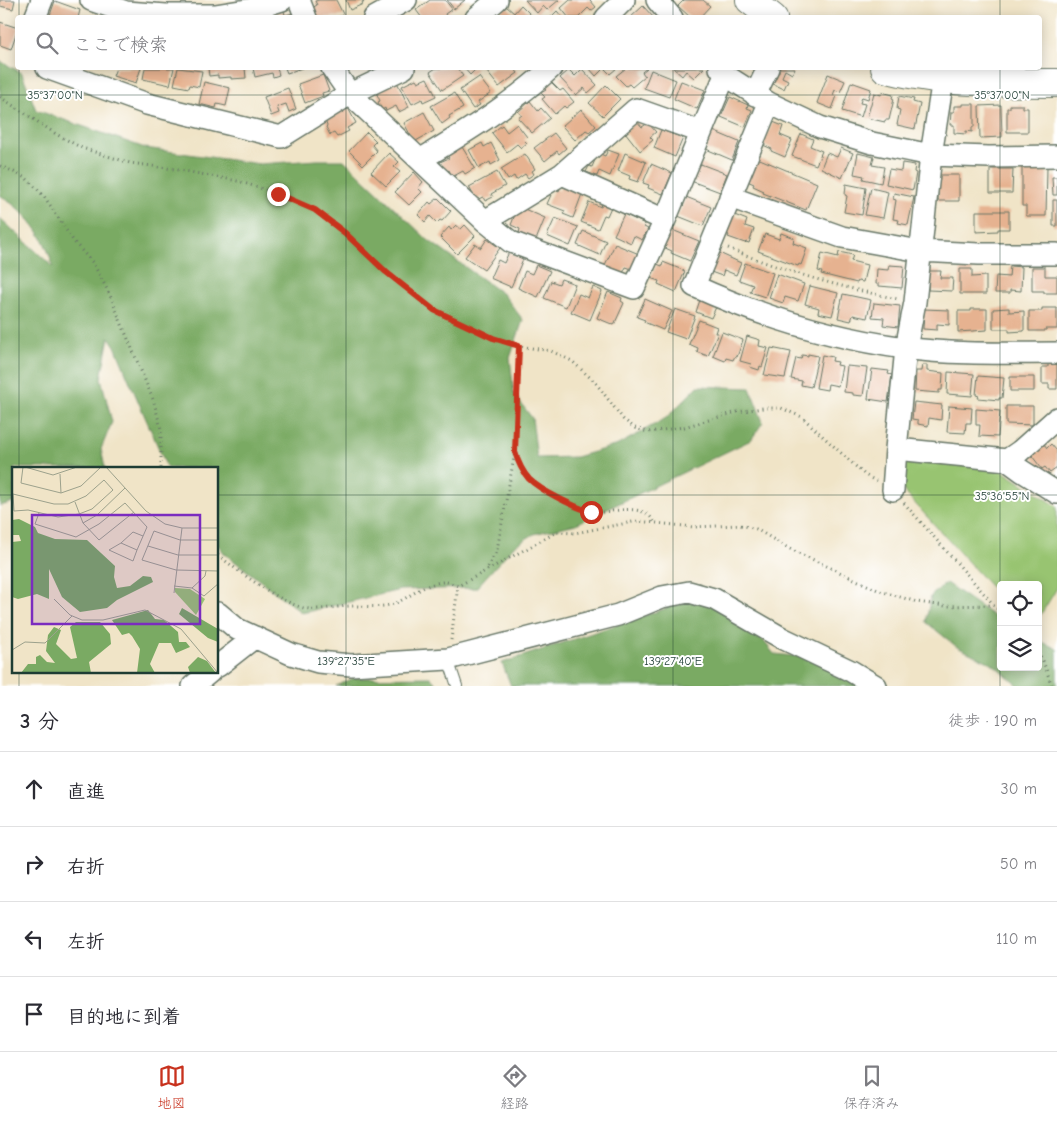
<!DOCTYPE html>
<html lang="ja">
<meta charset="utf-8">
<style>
body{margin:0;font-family:"Comic Neue","Klee One",sans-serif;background:#f7f7f7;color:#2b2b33}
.controls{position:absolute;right:15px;bottom:15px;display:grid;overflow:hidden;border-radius:5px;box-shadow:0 2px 12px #0003}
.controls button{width:45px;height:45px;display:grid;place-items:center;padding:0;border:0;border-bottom:1px solid #e1e1e2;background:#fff;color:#2b2b33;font:25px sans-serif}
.stop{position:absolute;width:15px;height:15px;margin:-11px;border:4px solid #c8321e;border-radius:50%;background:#fff}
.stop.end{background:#c8321e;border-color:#fff;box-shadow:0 1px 5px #0008}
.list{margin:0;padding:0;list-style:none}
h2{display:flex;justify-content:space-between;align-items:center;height:65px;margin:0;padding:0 20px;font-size:21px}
h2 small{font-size:16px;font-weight:400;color:#7c7c81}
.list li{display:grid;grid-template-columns:32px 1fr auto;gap:15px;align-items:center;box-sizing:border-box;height:75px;padding:0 20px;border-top:1px solid #e1e1e2}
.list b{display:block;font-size:19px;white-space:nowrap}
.list em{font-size:16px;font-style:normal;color:#7c7c81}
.icon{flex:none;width:28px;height:28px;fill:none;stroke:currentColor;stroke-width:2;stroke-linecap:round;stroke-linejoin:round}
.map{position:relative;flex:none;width:1057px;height:686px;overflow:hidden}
.search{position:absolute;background:#fff;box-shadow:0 2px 12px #0003;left:15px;right:15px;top:15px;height:55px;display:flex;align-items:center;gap:12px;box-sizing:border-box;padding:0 18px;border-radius:5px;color:#7c7c81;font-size:19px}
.sheet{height:365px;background:#fff}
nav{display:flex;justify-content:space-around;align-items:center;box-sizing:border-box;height:70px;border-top:1px solid #e1e1e2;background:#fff;font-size:14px;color:#7c7c81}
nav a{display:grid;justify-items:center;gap:2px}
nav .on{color:#c8321e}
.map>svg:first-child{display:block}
</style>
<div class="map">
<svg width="1057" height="686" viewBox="0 0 1057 686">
<rect width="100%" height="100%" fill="#fff"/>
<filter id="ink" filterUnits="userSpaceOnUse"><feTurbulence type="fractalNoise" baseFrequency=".02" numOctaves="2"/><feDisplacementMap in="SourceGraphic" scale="10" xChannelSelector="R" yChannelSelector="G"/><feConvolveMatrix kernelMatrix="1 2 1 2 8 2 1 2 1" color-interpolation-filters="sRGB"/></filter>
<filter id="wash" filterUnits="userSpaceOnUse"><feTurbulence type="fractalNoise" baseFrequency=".0096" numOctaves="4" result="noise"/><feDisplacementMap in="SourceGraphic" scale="20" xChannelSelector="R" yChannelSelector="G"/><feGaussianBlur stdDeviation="1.12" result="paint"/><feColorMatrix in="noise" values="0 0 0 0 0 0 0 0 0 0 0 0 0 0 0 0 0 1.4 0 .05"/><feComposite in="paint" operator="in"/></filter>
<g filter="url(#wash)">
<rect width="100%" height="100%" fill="#f0e4c7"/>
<path fill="#98c471" stroke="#5c8052" d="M904 457 996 467 1057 506V588L1038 619V585H1001V598L901 488Z"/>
<path fill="#7aaa63" stroke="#4c744c" d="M0 61 22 73 36 110 145 148 260 164 317 160H344L428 240 504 295 523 320 510 358 514 394 532 418 537 458 576 457 618 445 666 418 698 386 750 388 763 422 751 440 576 524 534 534 514 546 476 588 400 590 302 613 225 554 218 545V468H167C150 427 131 387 115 346L109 337 101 378 112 422 101 449 105 468H14V502L0 506V218L53 267C44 233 28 214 0 195Z
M946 583 1001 621V667H1038V640L1057 649V686H1019L993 664 957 647 926 622 931 596Z
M730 598 774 654 834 660 862 686H511L502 663 682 603Z
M430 677 439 686H336L354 678Z"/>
<g id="blocks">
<path fill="#e6b290" d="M0 0H15L13 9 0 6Z
M319 0H336L344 16 317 18 312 8 317 5 315 1Z
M346 0H367L362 2 363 4 350 10Z
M430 0H445L452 9 445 14 446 16 444 18H422L416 10Z
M447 0H465L454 9Z
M525 0H559L547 10 543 6 537 13Z
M570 0H590L596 7 591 11 588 8 578 18H569L561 8Z
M684 0H703L710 6 699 18H691L678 6Z
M55 1 80 10 78 18H49Z
M521 5 532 16 531 18H499L497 15 506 6 514 13Z
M643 6 654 18H630Z
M284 11 285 15 293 13 294 18H269L268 15Z
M557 11 563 18H550Z
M0 22 18 28 11 49 0 45Z
M116 68H141L136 83 113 76Z
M145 68H174L170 85 143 79Z
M178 68 202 71 199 87 190 85 189 88 174 85Z
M208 68H245L246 78 231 79V77L218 78V75L209 76Z
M253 68H277L279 75 273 77 272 73 255 77Z
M285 68H302L287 73Z
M436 68H457L463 76 442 90 430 72Z
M464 68H475L476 69 470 75Z
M493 68H514L518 73 499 87 487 72Z
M589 68H617L610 74 604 68 596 76Z
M626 68H647L642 72 645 76 632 87 629 84 626 86 616 76Z
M673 68H704L694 78 686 71 682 76Z
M775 68H795L792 74 785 70 782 77 788 80 784 89 769 82Z
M582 69 597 85 588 93 584 88 576 95 560 78 569 70 575 76Z
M651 70 676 80 669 97 644 88Z
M828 74 845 81 840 92 835 90 833 95 837 96 832 109 817 103Z
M323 75 329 91 322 93 323 96 305 103 298 84Z
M479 77 491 93 478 102 480 105 473 109 460 90Z
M427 78 436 96 423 102 422 99 412 104 402 86 416 79 418 82Z
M681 81 705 90 697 109 674 99Z
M204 82 230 88 226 106 217 104 216 108 199 104Z
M397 82 409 107 399 112 396 106 386 111 385 108 382 110 378 102 380 101 376 92Z
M551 82 560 91 563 89 574 102 566 108 564 106 555 114 542 99 545 97 541 93 546 90 544 88Z
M851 82 871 89 868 99 862 97 860 103 865 104 861 117 842 111Z
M606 85 620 99 603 116 589 103Z
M288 88 296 109 289 112 286 104 277 107 279 113 271 116 264 97Z
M882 92 893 95 892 98 894 99 889 120H885V122L867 118 874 93 881 95Z
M454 93 463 108 449 116 450 118 442 124 431 106Z
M899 96 914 99 913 102 920 104 915 129 897 125 900 110 897 109Z
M730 97 748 105 747 108 752 110 745 127 721 117Z
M530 101 538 111 541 108 550 118 532 133 518 118 522 115 518 112Z
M963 104H974V127H972V132L966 131V134L954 133V125H950L951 112H954V106H963Z
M1001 105 1002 137 980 138 979 106Z
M1010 105H1023V108H1028V132H1007V108H1010Z
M348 108 356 123 347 128 349 131 337 137 334 133 330 135 326 127 327 126 325 120Z
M581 109 596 126 589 132 586 130 575 140 562 126Z
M424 112 434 131 414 142 404 123Z
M636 120 642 127 648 123 656 132 650 137 653 140 640 151 625 132Z
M773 122 783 126 780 135 792 140 785 157 771 151 772 149 763 145Z
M517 124 527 137 524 140 527 143 521 148 517 144 507 152 492 133 502 125 507 132Z
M661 130 683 138 675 157 654 148Z
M713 131 739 142 732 160 706 149Z
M367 132 376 141 372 145 377 151 363 165 349 151Z
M554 133 566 148 559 154 557 151 545 161 534 148Z
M801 134 813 139 810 146 822 151 816 165 792 156Z
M482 143 484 147 491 143 500 160 491 165 490 162 479 168 469 150Z
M462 147 475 168 465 174 463 171 452 177 449 170 446 172 440 162 449 158 447 155Z
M841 148 853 153 842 178 821 168 827 153 837 157Z
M608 150 619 154 610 176 599 171 597 176 586 172 589 166 592 167 598 153 605 156Z
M389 153 399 162 394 167 400 172 386 186 371 172Z
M625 153 646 162 638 182 629 179 630 176 618 171Z
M858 153 874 157 872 165 884 167 881 183 863 179 864 176 854 174Z
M525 154 535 169 532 171 534 174 528 178 525 174 516 180 514 176 508 180 501 169Z
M755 157 817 183 806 210 763 193 764 191 753 186 754 184 745 180Z
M698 163 727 174 720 192 691 181Z
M902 163 915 165 914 172 916 173 913 190 886 184 889 169 901 171Z
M651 164 672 173 663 194 648 188 649 185 643 183Z
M1022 167H1047L1046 216H1026V206H1022Z
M990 169H1013L1012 193H990Z
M414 172 423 182 418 188 422 192 409 205 395 192Z
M497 172 505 186 491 194 493 197 485 201 483 197 476 200 469 187Z
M938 175H959V201H938Z
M1052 177H1057V195H1053Z
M846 184 866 188 862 215 844 212 847 196 845 195Z
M561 186 582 194 573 218 563 214 565 211 547 204 554 188 559 191Z
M871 188 888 192 883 218 865 215Z
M894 193 914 197 908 225 898 223 899 220 893 219 896 200 893 199Z
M686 197 711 207 703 226 678 216Z
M438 198 451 211 442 221 440 220 437 223 430 216 425 222 418 215 429 202 431 204Z
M1053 200H1057V226H1053Z
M589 202 601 207 602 204 611 207 607 216 604 215 598 229 581 222Z
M522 208 545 218 536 240 519 233 520 229 511 225 516 212 520 213Z
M976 211H1009V229H998V231L976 232Z
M624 214 645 224 644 227 648 229 642 240 634 236 631 243 614 235Z
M732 214 747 220 745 226 754 229 749 243 746 242 745 243 728 237 729 235 725 233Z
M555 218 578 227 570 246 547 236Z
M456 225 461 229 465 225 475 236 457 254 440 237 449 227 451 230Z
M670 229 699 241 690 261 671 253 672 251 663 247Z
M583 231 606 241 600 255 577 245Z
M781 233 794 238 793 243 807 248 801 265 799 264 798 266 758 251 765 234 779 239Z
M487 239 500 248 484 270 465 257 475 244 481 248Z
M615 244 639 254 632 269 626 267 622 275 604 267Z
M509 252 523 259 511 287 490 278 498 260 504 263Z
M717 252 741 263 736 275 724 270 722 276 708 271Z
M839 252 853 255 851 261 867 265 863 282 858 281 857 283 821 274 822 272 818 271 822 253 838 257Z
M663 262 685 271 676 292 658 284 659 281 650 278 657 264 662 266Z
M745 263 773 273 765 297 750 292 753 285 739 280Z
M536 265 550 271 538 297 518 288 525 271 532 274Z
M889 265 904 266 902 288 879 286V284H876L877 269 888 270Z
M1010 266 1022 267 1021 291 1010 290V293H995L996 276 1009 277Z
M1032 267H1045V276H1057V293H1044V291H1032Z
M960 269H972V277L986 276V294H960Z
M929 271H941L940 278H953L952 291 928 290Z
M777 274 804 284 798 301 785 297 783 303 769 298Z
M561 279 575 284 566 307 544 298 551 281 559 284Z
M810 286 838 293 832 316 818 313 819 308 805 304Z
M593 287 602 291 590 320 571 312 579 294 588 298Z
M608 292 622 298 621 301 624 303 614 325 597 318Z
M843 294 871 300 867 318 853 315 851 321 838 318Z
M645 299 672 311 663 330 644 322 645 320 637 317Z
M700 300 716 307 711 318 696 312Z
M874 303 900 306 898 327 883 325 884 318 872 317Z
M1009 308V312L1024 311V331L1009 332V329H993V309Z
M1042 308H1057V329H1045V331H1029V311H1042Z
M675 309 695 316 686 339 666 332Z
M924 309 949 310V325L937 324V330L923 329Z
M971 309H987V330L958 332V311H971Z
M699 320 717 327 715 333H718L708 356 697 352 698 348 689 344Z
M722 332 743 340 737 357 735 356 733 360 726 358 725 361 713 356Z
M747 336 760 340 759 346 768 348 762 367 760 366 759 370 750 367 751 364 740 361Z
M771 348 791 352 785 378 764 375Z
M808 354 818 356 811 387 801 385 802 381 791 379 796 358 801 359 802 355 808 356Z
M822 355 833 357 832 361 838 362 837 365 842 366 838 386 828 384 827 390 816 388Z
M1048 364H1057V389H1049V384H1042V367H1048Z
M922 365H927V371L943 373 942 390H939V393L915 391 916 371H921Z
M847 366 867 368 863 396 853 395V393L844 392Z
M872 369 889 371 888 374 892 375 888 402 868 399Z
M948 372 974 374 972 396 947 394Z
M978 376 1004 378 1002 398H999V400L978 398 979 396 976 395Z
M1010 377H1034V391H1010Z
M914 402 942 405 941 420 929 418 928 426 918 424V420L912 419Z
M949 406 972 408 971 423H966L965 433 947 432Z
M1006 406H1033V425L1006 424Z
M976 409 1000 411 998 437 979 436 980 425H976Z
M1044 444 1047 448 1051 444 1057 451V468L1050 473 1045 467 1042 469 1032 456 1034 454 1033 453Z"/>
</g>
</g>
<g filter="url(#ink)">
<use href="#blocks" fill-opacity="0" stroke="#687767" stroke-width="1"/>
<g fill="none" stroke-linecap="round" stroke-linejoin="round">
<g stroke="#687767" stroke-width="12">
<path id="lane" d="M448 659 457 686"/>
</g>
<g stroke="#687767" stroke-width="24">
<path id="street" d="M91 0 126 12 166 15H215L253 9 282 0
M299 0 306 18
M657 0 672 18
M35 18 42 0
M374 18 406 0
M476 18 497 0
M606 18 624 0
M47 68 147 104 281 137 350 94 404 68
M332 68 350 94 420 160C466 132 512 104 551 68
M725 75 769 103
M755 95 768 68
M1057 156 989 157 931 155 872 143 820 127 769 103 694 286C762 317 832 338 905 348 955 355 1007 353 1057 353
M420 160 485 221
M562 174 636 109 701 132
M730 197 842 237 920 251 979 254H1057
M665 220 562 174 485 221 511 242 634 288 665 220 725 75 720 68
M896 449 1007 460 1022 471 1057 493
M1007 460 1020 451 1057 418
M893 490 896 449 906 348 915 302 931 155 943 79
M218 613 237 629 291 654 318 662 351 665 448 659 618 615 662 597 689 592 714 599 782 638 851 671 876 686
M218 666 255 637
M193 686 210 672"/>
</g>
<g stroke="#687767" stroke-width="30">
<path id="secondary" d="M750 0 773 18
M885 68C937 83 1002 83 1057 83"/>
</g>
<path stroke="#687767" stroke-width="3" stroke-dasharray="1 4" stroke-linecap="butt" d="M0 97 56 134 82 148 130 163 174 169 238 181 278 194 315 210 345 233 386 272 434 310 493 338 519 346 551 351 572 361 595 382 623 419 635 428 648 432 684 427 737 412 763 408H781L802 417 865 475 876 481
M0 166 12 171 27 179 44 196 74 242 93 263 109 293 154 402 161 429V468
M728 248C783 271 839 287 898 299
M516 454C519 463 523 474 531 480 541 490 578 511 592 512 613 514 642 500 655 523
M904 503 1001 613
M218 555C237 570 285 607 310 609 321 610 340 606 352 606 366 606 381 608 394 604 410 597 425 583 443 582 448 581 453 584 458 586L557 532 575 533 638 521 693 527 740 525 756 529 788 548 880 591 917 602 945 606 993 605
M488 567 497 550 515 452 519 346
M451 640 458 586
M1038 652 1043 661 1052 686"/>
<use href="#lane" stroke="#fff" stroke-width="10"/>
<use href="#street" stroke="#fff" stroke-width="21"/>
<use href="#secondary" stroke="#fff" stroke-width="28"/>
</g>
</g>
<g fill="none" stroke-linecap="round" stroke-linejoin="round" filter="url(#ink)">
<path stroke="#c8321e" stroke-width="6" d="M278 194 315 210 345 233 386 272 434 310 493 338 519 346 515 452C518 462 522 471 529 479 541 491 575 507 591 512"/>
</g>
<path fill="none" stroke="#1f3d34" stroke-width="1" stroke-opacity="0.45" d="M19 0V18M346 0V18M673 0V18M1000 0V18M19 68V468M346 68V686M673 68V686M1000 68V686M0 95H1057M0 495H14M218 495H1057M19 672V686"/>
<g transform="translate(12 467)">
<rect width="206" height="206" fill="#f0e4c7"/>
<path d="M163 121 178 122 193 132 184 148 163 125Z" fill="#98c471"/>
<path d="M7 52 23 60 26 66 43 72 75 73 103 99 102 110 105 121 118 119 131 109 139 110 141 115 105 133 95 141 68 145 50 130 37 102V132L25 127 6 132 0 130V75L9 74 7 68H0V53ZM170 141 206 162V175L196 171 167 147ZM136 143 143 152 152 153 166 165 167 175H174L178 180 164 186 159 176H147L138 197 143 206H125L128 182 120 169 117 166 110 168 100 153ZM64 155H88L98 167 99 177 77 195 79 206H9L16 197H24V190L28 188 35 195 43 196 34 184 36 168 42 160 49 163 44 177 59 192 65 191 58 160ZM186 190 195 194 204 206H178L176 200Z" fill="#7aaa63"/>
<path fill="none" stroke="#9ca18c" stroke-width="1" d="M11 0 9 16 49 26 69 19 89 0M13 0 41 8 65 0M94 0 134 44 153 57 170 61H207M48 7 49 26M92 13 101 23 80 42 67 47 46 50 16 43 2 44 1 27 42 37H56L74 29ZM63 35 71 56 87 73 122 45M27 46 23 57 64 70 87 57 113 36 135 60 125 83 121 94 97 83 109 76 125 83M71 56 85 48 113 21M207 73H168L142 64 130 93 164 103 207 104M109 76 121 65 131 69M136 79 166 88H207M162 119 180 121 192 129 207 116M180 121 193 109 194 104M162 126 170 61M42 132 58 148 70 153H91L133 143 169 162 206 206M0 183 13 175 33 176 60 149"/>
<path fill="#7b2cbf" fill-opacity="0.15" stroke="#7b2cbf" stroke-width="2.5" d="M20 48H188V157H20Z"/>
<rect width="206" height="206" fill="none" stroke="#1f3d34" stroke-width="2.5"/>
</g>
<g font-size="12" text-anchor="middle" fill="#1f3d34" stroke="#fff" stroke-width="4" stroke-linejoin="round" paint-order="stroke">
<text x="55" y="99">35°37'00"N</text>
<text x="1002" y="99">35°37'00"N</text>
<text x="1002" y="500">35°36'55"N</text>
<text x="346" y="665">139°27'35"E</text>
<text x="673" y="665">139°27'40"E</text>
</g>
</svg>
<div class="controls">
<button><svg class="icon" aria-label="locate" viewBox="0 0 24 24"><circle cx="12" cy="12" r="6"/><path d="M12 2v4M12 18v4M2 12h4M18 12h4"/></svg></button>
<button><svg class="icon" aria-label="layers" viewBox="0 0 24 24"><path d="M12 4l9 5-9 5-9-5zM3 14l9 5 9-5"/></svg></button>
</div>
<div class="stop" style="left:591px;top:512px"></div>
<div class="stop end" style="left:278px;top:194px"></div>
<div class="search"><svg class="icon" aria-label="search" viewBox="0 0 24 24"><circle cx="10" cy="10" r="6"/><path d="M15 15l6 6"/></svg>ここで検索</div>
</div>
<section class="sheet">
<h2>3 分<small>徒歩 · 190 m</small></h2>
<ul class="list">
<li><svg class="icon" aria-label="ahead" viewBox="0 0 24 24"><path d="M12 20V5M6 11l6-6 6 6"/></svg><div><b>直進</b></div><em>30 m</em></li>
<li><svg class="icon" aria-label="right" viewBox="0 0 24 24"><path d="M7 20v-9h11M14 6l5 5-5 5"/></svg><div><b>右折</b></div><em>50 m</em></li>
<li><svg class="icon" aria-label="left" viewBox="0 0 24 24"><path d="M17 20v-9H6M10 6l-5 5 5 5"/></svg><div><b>左折</b></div><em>110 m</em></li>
<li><svg class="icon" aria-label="arrive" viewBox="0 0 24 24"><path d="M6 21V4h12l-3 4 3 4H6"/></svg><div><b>目的地に到着</b></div></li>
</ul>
</section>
<nav>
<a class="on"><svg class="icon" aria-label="map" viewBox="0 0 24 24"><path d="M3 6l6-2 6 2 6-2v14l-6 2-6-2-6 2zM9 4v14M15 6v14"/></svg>地図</a>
<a><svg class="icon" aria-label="directions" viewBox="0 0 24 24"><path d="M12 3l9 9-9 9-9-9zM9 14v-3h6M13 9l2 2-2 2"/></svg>経路</a>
<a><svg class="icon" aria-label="saved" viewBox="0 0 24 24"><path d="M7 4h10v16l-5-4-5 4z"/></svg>保存済み</a>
</nav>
